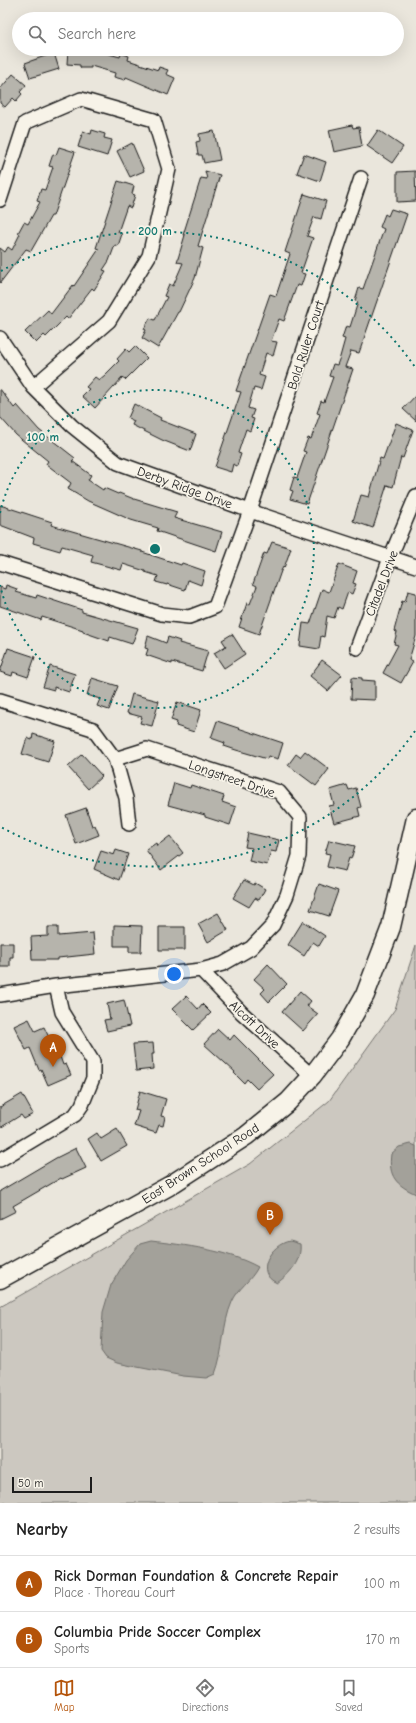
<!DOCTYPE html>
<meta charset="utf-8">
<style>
body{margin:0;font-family:"Comic Neue",sans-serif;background:#f2f2f2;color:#222}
.scale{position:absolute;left:12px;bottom:10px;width:80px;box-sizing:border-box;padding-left:4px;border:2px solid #1c1c1c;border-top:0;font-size:11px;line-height:14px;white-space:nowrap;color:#1c1c1c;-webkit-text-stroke:3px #f7f3e8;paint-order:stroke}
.you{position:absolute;left:174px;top:974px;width:14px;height:14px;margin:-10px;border:3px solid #fff;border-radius:50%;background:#1a73e8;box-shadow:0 0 0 6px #1a73e833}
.badge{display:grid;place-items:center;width:26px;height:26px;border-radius:50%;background:#b45309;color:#fff;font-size:13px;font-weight:700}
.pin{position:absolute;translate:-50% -33px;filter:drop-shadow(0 1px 2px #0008)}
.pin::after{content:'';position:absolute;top:21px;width:14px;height:12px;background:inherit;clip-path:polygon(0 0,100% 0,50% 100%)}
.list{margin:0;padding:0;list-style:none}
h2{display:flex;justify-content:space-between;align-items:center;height:52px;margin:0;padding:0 16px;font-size:17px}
h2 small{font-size:13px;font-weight:400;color:#767676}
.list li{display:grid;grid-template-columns:26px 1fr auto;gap:12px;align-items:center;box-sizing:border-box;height:56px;padding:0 16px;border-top:1px solid #e0e0e0}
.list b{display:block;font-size:15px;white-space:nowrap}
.list p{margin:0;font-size:13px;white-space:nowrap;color:#767676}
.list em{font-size:13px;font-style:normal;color:#767676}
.icon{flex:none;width:22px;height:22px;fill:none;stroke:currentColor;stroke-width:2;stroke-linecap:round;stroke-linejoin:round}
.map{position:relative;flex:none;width:416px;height:1503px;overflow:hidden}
.search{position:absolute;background:#fff;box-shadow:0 4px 16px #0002;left:12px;right:12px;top:12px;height:44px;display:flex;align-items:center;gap:10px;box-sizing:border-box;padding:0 14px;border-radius:22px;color:#767676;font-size:15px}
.sheet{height:164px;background:#fff}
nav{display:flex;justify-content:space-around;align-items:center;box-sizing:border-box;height:56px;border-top:1px solid #e0e0e0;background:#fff;font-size:11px;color:#767676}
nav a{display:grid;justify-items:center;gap:2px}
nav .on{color:#b45309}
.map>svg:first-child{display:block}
</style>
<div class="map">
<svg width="416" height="1503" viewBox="0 0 416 1503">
<rect width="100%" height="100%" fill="#eae6dc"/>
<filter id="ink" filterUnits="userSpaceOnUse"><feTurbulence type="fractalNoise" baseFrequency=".025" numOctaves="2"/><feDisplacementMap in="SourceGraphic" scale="8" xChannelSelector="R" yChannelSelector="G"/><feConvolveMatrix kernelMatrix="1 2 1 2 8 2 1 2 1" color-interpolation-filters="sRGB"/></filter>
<g filter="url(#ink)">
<path fill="#ccc8c0" stroke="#74726e" d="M416 945V1503H0V1307L250 1164 329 1101 395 1009Z"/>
<path fill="#a3a19a" stroke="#6d6c68" d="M411 1144 416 1146V1194C396 1185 388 1176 391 1154L399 1147Z
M151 1241C185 1245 227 1250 258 1267 251 1281 238 1288 232 1302 222 1325 224 1351 215 1374L206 1378 183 1376 117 1363 106 1358 101 1351 103 1312 111 1285 126 1260 140 1244Z
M290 1241 300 1244C302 1260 290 1274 277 1283 253 1273 271 1244 290 1241Z"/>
<path fill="#b6b4ac" stroke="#1c1c1c" d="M68 49 98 50V51L120 57 121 53 129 56 128 60 158 70 159 67 168 70 166 74 175 78 168 95 126 77 125 80 114 77 115 73 91 66V68H80V65L67 64Z
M54 53 59 69 30 78 25 63Z
M13 74 26 85 20 92 22 94 16 101 13 98 5 107 0 103V89Z
M352 125 353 128 359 127 362 146 334 152 329 130Z
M92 130 105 134 104 138 112 140 107 156 78 147 83 131 91 134Z
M378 130 403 147 392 163 367 146Z
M214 131 220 160 204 163 202 155H198L196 142 200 141 199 134Z
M132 143 144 171 130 177 117 151Z
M59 147 75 152 53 216H51L31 251 26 249 0 283V248L5 252 8 247 12 250 20 234 18 233 24 222 28 224 40 202 37 201 41 189 45 190 53 167 49 166 53 154 56 155Z
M304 154 326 162 320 181 297 173Z
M205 171 220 175 198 246 203 248 195 278 179 312H178L158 348 142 338 146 330 144 329 150 318 155 320 167 297 164 296 169 284 173 286 183 263 177 262 185 235H183L201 178 207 179Z
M415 171 416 201 397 202V172Z
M118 181 134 186 132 194 135 195 131 208 127 206 118 232 122 234 118 246 115 245 109 261 103 270 106 271 94 290 92 288 68 319 66 317 46 337 44 335 36 343 25 332 48 310 51 314 73 285 74 286 99 249 96 248Z
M304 194 326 201 321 219 314 217 307 236 313 238 301 273 305 274 301 286 297 285 284 321 279 319 271 341 277 342 273 356 266 353 259 375 265 377 261 390 254 388 248 408 254 410 251 418 254 419 250 431 246 429 238 453 241 454 237 466 233 464 231 472 215 467 241 392 236 391 270 294 276 296 290 254 285 252Z
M391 209 407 214 359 353 351 351 345 367 353 369 307 504 290 499 293 491 290 490 294 477 297 478 306 452 303 451 308 438 311 439 320 414 317 413 321 401 324 402 333 377 329 376 333 364 337 365 340 357 345 339 342 338 346 326 350 327 358 302 355 301 359 288 363 289 384 229 380 227 385 214 388 216Z
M135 346 147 358 125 380 123 377 95 408 82 396 89 389 86 387 95 377 99 380 105 375 119 361 117 359 126 349 129 352Z
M0 389 14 408 17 405 39 430 75 458 72 461 91 475 88 480 103 490 104 488 118 494 119 493 134 499 177 512 174 518 222 532 216 551 157 531 158 528 131 520 88 501 68 489 71 483 46 464 48 461 16 435 0 417Z
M416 395V421L403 409Z
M134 404 161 418 160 420 196 434 190 451 162 440 132 425 134 421 128 418Z
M396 423 413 430 403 458 401 457 393 487 387 485 373 528 353 521 361 495 369 497 380 458 383 459Z
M0 505 52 522 51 525 142 551V552L181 565 182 563 205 571 201 585 188 580 185 590 167 584V585L156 582 158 576 145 572V571L123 564 121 570 91 562 93 555 62 546 60 551 33 543 34 538 0 525Z
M272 542 291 548 284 568 283 567 281 571 259 634 239 627 247 603 250 604 257 586 253 584 264 553 267 554Z
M339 564 357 571 353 583 356 584 352 594 348 592 342 609 338 607 334 618 327 616 324 637 321 636 319 649 300 646 303 623 310 624 322 589 329 592Z
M6 585 17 589 16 592 36 598 37 595 82 610V612L138 628 132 644 110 637 109 641 83 632V630L42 617 41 620 0 606V587L5 589Z
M408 591 416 593V636L409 660 413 662 401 683 383 673 398 645 394 644 397 632 394 631 402 601 405 602Z
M232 634 245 654 224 668 214 653 226 646 222 640Z
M148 636 166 643 168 637 180 641 179 643 208 651 202 671 172 662V664L146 655 148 649 145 648Z
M8 648 35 657 28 677 13 672 12 676 0 672Z
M322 660 342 675 328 691 310 676Z
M50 666 75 674 69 692 54 687V690L43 687Z
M352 677 362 678V680L375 681V700L351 699Z
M92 678 118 686 109 710 97 706 100 699 87 695Z
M132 694 159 701 152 726 140 723 142 717 127 713Z
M177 702 201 710 194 732 176 726 177 722 171 720Z
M217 721 283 743 278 759 268 756 267 759 236 750 224 746 225 743 211 738Z
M33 734 55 741 48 762 22 754 27 738 32 740Z
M305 751 329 769 316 786 288 765 296 754 300 757Z
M82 754 102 776 88 789 68 767Z
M174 783 190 788 191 785 224 796 222 802 236 807 230 825 205 817V815L168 805Z
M347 785 349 790 356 788 361 807 358 808 360 816 334 823 329 806 334 805 330 790Z
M86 808 92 826 95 825 99 835 76 844 66 815Z
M248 833 279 840 276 852 271 851 267 865 249 861 252 848 245 847Z
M170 836 183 853 161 870 146 850 156 843 157 846Z
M329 840 355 846 351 859 349 858 345 871 327 867 330 854 325 853Z
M116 850 128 854 119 880 94 869 101 851 114 855Z
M244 880 254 885 255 883 265 889 259 900 255 898 249 907 233 898Z
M319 884 338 891 329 916 310 910Z
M218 913 228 930 208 942 198 924Z
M303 921 325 936 319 946 313 942 304 956 288 945Z
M114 925 142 926 141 952H129V946H114Z
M48 927H58V936L93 933 95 954 58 958V960H32L31 937 48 936Z
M159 927H185V950H159Z
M0 943H13V957H10V967H0Z
M268 964 287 984 269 1002 261 993 265 989 254 979Z
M300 991 311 1001 307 1006 318 1014 303 1031 282 1012Z
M186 996 198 1009 202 1004 211 1013 193 1030 172 1009Z
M124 1000 130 1026 107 1031 104 1020 110 1019 107 1004Z
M29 1019 35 1031 44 1027 56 1052 58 1051 63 1065 66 1064 71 1075 48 1085 41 1069 39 1070 30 1048 26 1050 14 1026Z
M218 1029 230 1040 234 1035 273 1074 257 1089 247 1079 244 1083 234 1073 235 1072 204 1044Z
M153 1043 154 1054H152L153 1069 136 1071 133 1044Z
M140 1091 166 1099 161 1116 165 1117 163 1126 159 1125 156 1133 134 1126 139 1111 135 1110Z
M22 1094 33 1114 24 1119 21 1115 0 1128V1107Z
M117 1129 127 1146 101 1161 88 1139 97 1133 101 1139Z
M76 1148 86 1168 62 1179 61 1178 13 1206 16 1211 0 1219V1191L56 1158Z"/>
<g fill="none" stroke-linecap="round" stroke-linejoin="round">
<g stroke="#1c1c1c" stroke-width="16">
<path id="street" d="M0 200 25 123 81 99 154 120 169 169 149 256 109 321 33 387
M0 338 33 387 72 426 118 463 250 511 416 566
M0 563 162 614 189 617 215 607 250 511 361 178
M357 648 390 558 416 496
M0 700 93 729 115 759 126 798 129 824
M201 970 242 1013 312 1076
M0 995 56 986 201 970 223 964 251 948 273 925 287 895 299 856 300 817 279 792 147 749 115 759
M0 1160 75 1115 82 1105 93 1078V1062L62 1012 56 986"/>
</g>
<g stroke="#1c1c1c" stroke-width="21">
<path id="secondary" d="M0 1279 169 1186 246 1136 288 1102 312 1076 340 1039 365 995 391 927 416 818"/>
</g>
<use href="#street" stroke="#f7f3e8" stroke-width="13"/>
<use href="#secondary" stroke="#f7f3e8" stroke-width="18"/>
</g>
</g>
<g fill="none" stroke="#0f766e" stroke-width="2" stroke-dasharray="2 4">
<path d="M0 513A159 159 0 1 1 0 585"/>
<path d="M415 731A318 318 0 0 1 1 827M1 271A318 318 0 0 1 415 367"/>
</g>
<g text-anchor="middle" stroke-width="3.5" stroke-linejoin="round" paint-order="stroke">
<g font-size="13" fill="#1c1c1c" stroke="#f7f3e8">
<text transform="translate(305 345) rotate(-72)" y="5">Bold Ruler Court</text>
<text transform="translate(185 487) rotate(20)" y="5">Derby Ridge Drive</text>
<text transform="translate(381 583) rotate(-69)" y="5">Citadel Drive</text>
<text transform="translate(232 778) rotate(19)" y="5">Longstreet Drive</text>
<text transform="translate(255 1024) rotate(43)" y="5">Alcott Drive</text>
<text transform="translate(200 1163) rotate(-33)" y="5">East Brown School Road</text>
</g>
</g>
<circle cx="155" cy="549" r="6" fill="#0f766e" stroke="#f7f3e8" stroke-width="2"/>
<g font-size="12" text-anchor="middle" font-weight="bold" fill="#0f766e" stroke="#f7f3e8" stroke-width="3.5" stroke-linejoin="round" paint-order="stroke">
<text x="155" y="235">200 m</text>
<text x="43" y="441">100 m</text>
</g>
</svg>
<div class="scale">50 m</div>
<div class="you"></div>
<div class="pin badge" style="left:53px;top:1067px">A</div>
<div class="pin badge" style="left:270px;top:1235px">B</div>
<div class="search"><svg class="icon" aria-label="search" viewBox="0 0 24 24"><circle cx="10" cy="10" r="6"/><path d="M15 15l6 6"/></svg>Search here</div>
</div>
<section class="sheet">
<h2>Nearby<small>2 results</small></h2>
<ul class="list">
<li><span class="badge">A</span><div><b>Rick Dorman Foundation &amp; Concrete Repair</b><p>Place · Thoreau Court</p></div><em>100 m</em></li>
<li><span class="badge">B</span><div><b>Columbia Pride Soccer Complex</b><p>Sports</p></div><em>170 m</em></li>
</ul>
</section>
<nav>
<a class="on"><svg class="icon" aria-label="map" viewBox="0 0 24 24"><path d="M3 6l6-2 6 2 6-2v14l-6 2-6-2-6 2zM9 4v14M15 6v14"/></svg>Map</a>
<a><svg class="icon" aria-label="directions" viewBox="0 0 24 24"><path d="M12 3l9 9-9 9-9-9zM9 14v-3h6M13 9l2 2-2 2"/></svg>Directions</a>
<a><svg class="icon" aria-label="saved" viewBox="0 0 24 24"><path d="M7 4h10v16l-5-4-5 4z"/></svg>Saved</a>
</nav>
